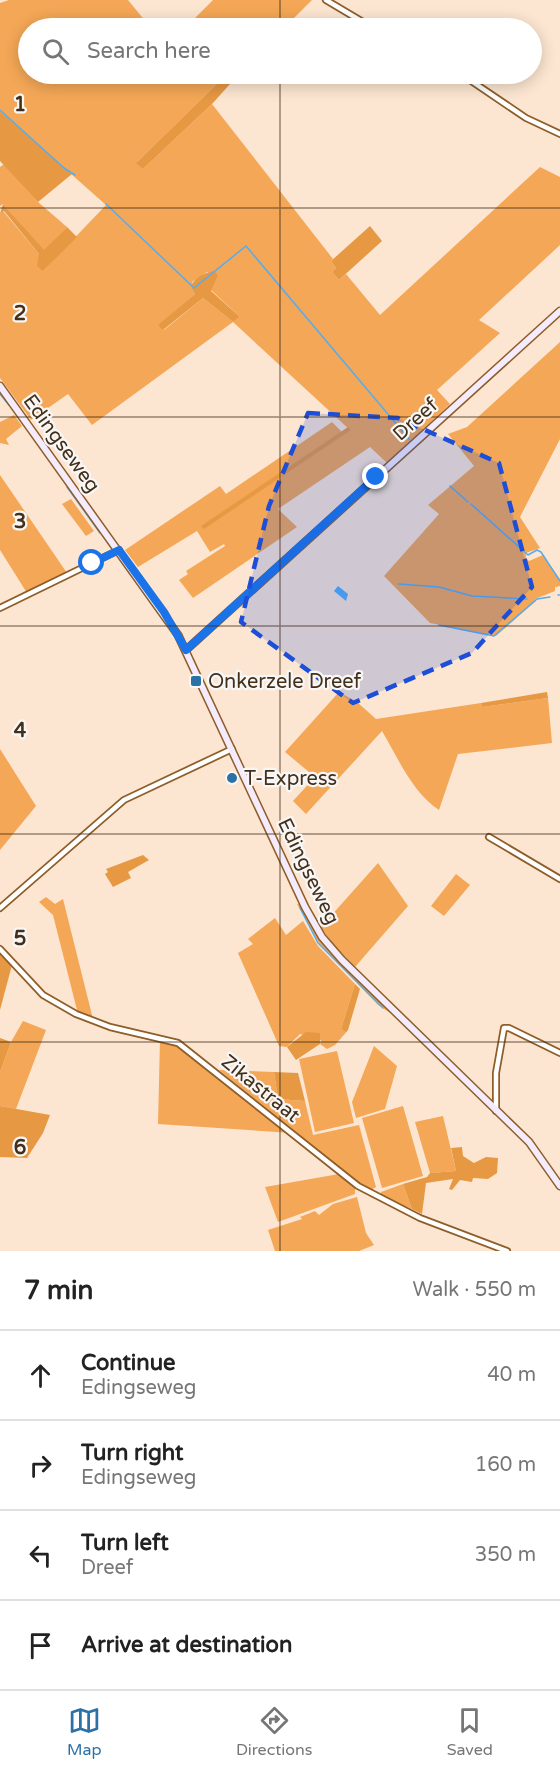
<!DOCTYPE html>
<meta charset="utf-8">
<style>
body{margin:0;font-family:"Varela Round",sans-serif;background:#f2f2f2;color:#222}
.stop{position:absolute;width:18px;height:18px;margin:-14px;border:4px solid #1a73e8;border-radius:50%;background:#fff}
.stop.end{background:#1a73e8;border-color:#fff;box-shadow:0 2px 6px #0008}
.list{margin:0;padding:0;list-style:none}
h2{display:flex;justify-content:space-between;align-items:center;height:78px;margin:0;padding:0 24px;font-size:26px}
h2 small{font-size:20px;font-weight:400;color:#767676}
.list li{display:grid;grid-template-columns:39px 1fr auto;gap:18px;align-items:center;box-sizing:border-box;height:90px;padding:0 24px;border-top:2px solid #e0e0e0}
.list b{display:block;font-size:22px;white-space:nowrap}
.list p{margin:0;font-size:20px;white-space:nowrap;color:#767676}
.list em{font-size:20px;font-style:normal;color:#767676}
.icon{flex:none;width:33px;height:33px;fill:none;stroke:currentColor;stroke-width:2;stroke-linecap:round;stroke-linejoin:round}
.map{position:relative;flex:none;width:560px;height:1251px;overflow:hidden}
.search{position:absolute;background:#fff;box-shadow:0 3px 15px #0003;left:18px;right:18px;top:18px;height:66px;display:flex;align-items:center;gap:15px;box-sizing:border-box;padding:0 21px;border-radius:33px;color:#767676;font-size:22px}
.sheet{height:438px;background:#fff}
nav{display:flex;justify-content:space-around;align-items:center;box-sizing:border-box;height:84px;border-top:2px solid #e0e0e0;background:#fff;font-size:16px;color:#767676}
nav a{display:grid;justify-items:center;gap:3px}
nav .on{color:#2c71a6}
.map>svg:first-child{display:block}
</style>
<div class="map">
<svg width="560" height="1251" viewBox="0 0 560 1251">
<rect width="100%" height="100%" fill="#fce6d1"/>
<path fill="#f4a756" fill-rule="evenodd" d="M9 0H128L151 28H28V74H227L137 162 143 169 212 104 333 259 331 261 336 268 332 272 339 280 346 274 380 315 540 167 560 177V245L479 320 500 333 437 390 450 404 387 463 370 447 278 509 297 527 193 598 179 580 188 574 186 571 225 546 224 544 210 552 197 531 138 567 125 550 220 486 226 494 332 422 342 432 202 526 350 430 233 322 92 425 68 394 31 420 0 378V213L3 211 39 254 43 271 106 205 0 111V3ZM207 272 218 276 211 290 240 317 233 322 203 298 164 330 159 325 195 294 192 282Z
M213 0H312L284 28H185Z
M4 164 38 202 67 227 44 251 3 204 0 206V167Z
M560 342V439L520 517 540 548 526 553V558L529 561 543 555 560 579V586L555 587V591L535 599 536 601 496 636 430 623 384 576 439 514 428 505 474 466 448 434 467 427Z
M14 415 22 426 6 439 9 445 0 443V422Z
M0 475 67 573 27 593 0 550Z
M71 499 94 531 86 536 62 504Z
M339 692 357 702 376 719 481 703 482 707 548 698 552 743 458 754 439 810C412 792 398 758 382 731L306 814 293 801 315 777 285 752Z
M0 749 36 806 0 850Z
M378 863 408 906 355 967 332 943 321 927Z
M456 874 470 885 444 916 431 906Z
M46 897 55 904 63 899 93 1019 78 1014 53 915 39 902Z
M297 904H301L313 928 330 952 392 1014 378 1005 320 945Z
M275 918 286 935 303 921 318 946 355 984 341 1029 345 1032 335 1045 327 1049 320 1044 321 1040 300 1034 287 1047 279 1046 238 953 253 944 248 939Z
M23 1021 46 1030 16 1109 0 1106V1072L11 1042Z
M160 1039 176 1044 292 1133 158 1124Z
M374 1046 397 1066 385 1109 356 1118 352 1102Z
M337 1051 354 1123 315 1132 299 1059Z
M219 1070 274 1072 278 1099 305 1101 313 1135 359 1125 376 1187 371 1190 351 1179Z
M403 1106 423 1176 382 1188 362 1118Z
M443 1116 456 1171 430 1173 415 1122Z
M339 1174 355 1188V1194L278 1222 265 1187Z
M403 1184 412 1209 380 1195 381 1192Z
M357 1197 366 1233 374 1245 359 1251H275L268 1230 302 1219 300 1217 315 1211 319 1215 333 1204Z"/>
<path fill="#e69843" d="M227 74H239L212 104 143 169 136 163Z
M0 111 72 174 38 202 0 161Z
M3 204 44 250 67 227 77 237 43 271 37 266 39 254 4 211 0 213Z
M370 226 382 241 339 280 332 272 336 268 331 261Z
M215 271 218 276 211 291 240 317 233 322 203 298 163 330 158 325 195 294 191 286C195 277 206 272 215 271Z
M348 427 351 430 204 529 201 526Z
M547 692 548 698 482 707 481 703Z
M143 855 149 860 128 872 131 878 113 887 105 874 108 872 106 869Z
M0 951 12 965 0 1010Z
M355 984 360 989 348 1030 335 1045 345 1032 341 1029Z
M306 1032 320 1033V1044L296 1060 287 1047Z
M0 1038 11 1042 0 1072Z
M274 1072 298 1073 305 1101 278 1099Z
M0 1106 50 1115 43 1133 27 1158 0 1157Z
M462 1147 463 1156 474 1163 486 1157 498 1158 497 1173 488 1179 473 1178 472 1182 460 1180 452 1190 449 1189 453 1179 426 1183 422 1214 412 1209 403 1184 427 1177 430 1173 456 1171 451 1148Z"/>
<path fill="#52adf4" d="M338 586 348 594 346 601 334 591Z"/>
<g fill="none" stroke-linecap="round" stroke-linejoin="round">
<path stroke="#52adf4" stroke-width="1.5" d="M0 110 64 168 75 175
M106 204 194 288 246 246 409 439
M0 394 9 405
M450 486 468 502
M67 487 100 533
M471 504 528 555 537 550 541 552 560 581
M103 536 113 550
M120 560 165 623
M399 584 439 587 472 596 527 599
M558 595H560
M439 625 494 636 537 599 550 597
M300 908 318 943 383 1008"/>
<g stroke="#8e5d28" stroke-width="8">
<path id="street" d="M326 0 373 28
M461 74 526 118 560 134
M0 608 119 550
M489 837 560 879
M0 908 124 800 232 749
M0 949 43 995 76 1014 110 1027 178 1043 358 1186 420 1218 507 1251
M496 1111V1073L504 1028H509L560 1053"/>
</g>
<g stroke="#8e5d28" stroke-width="9">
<path id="secondary" d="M0 386 178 635 305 907 322 937 342 960 529 1142 560 1186
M186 650 560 311"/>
</g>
<use href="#street" stroke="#fff" stroke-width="4.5"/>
<use href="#secondary" stroke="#f4ecfd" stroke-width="6"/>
</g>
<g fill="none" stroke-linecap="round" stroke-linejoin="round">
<path stroke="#1a73e8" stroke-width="8" d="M92 563 119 550 164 612 186 650 376 477"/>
</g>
<path fill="#1d4ed8" fill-opacity="0.2" stroke="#1d4ed8" stroke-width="4.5" stroke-dasharray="12 8" stroke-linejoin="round" d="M308 413 398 418 499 463 532 587 472 653 353 703 241 622 269 506Z"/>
<path fill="none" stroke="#442f19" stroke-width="1.5" stroke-opacity="0.55" d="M280 0V28M280 74V1251M0 208H560M0 417H560M0 626H560M0 834H560M0 1042H560"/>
<g fill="#2c71a6" stroke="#f7f7f7" stroke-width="2">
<rect x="190" y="675" width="12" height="12" rx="3"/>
<circle cx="232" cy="778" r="6"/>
</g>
<g text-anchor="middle" stroke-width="4.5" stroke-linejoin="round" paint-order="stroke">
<g font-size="20" fill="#442f19" stroke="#f7f7f7">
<text transform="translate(415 419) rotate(-42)" y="7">Dreef</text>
<text transform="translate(62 443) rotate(54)" y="7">Edingseweg</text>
<text transform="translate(309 871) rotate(64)" y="7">Edingseweg</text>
<text transform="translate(261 1088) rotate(39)" y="7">Zikastraat</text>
</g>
<g font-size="20" fill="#442f19" stroke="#f7f7f7" text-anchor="start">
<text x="208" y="688">Onkerzele Dreef</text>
<text x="244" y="785">T-Express</text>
</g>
</g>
<g font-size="20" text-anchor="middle" font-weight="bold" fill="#442f19" stroke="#f7f7f7" stroke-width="4.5" stroke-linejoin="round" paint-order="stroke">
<text x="20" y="111">1</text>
<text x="20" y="320">2</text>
<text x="20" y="528">3</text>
<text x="20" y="737">4</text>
<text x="20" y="945">5</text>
<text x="20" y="1154">6</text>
</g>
</svg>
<div class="stop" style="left:92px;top:563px"></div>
<div class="stop end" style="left:376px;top:477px"></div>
<div class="search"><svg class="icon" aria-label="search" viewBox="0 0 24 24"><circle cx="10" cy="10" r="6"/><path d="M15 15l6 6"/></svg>Search here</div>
</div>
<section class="sheet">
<h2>7 min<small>Walk · 550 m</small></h2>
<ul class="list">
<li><svg class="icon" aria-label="ahead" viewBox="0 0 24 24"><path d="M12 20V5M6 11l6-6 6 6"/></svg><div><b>Continue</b><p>Edingseweg</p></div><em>40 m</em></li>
<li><svg class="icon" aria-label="right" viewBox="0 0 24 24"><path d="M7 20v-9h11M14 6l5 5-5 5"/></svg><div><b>Turn right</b><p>Edingseweg</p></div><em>160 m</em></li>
<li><svg class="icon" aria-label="left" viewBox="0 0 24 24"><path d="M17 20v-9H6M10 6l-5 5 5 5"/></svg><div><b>Turn left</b><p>Dreef</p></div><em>350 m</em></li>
<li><svg class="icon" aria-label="arrive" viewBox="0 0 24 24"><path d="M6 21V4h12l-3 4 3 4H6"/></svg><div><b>Arrive at destination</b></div></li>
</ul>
</section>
<nav>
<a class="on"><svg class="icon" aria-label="map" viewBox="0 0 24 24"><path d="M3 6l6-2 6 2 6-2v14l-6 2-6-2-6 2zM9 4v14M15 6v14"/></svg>Map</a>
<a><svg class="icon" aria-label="directions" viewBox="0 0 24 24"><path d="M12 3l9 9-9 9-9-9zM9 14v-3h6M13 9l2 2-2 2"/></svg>Directions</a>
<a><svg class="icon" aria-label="saved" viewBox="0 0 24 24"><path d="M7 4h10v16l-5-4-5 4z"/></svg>Saved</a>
</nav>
